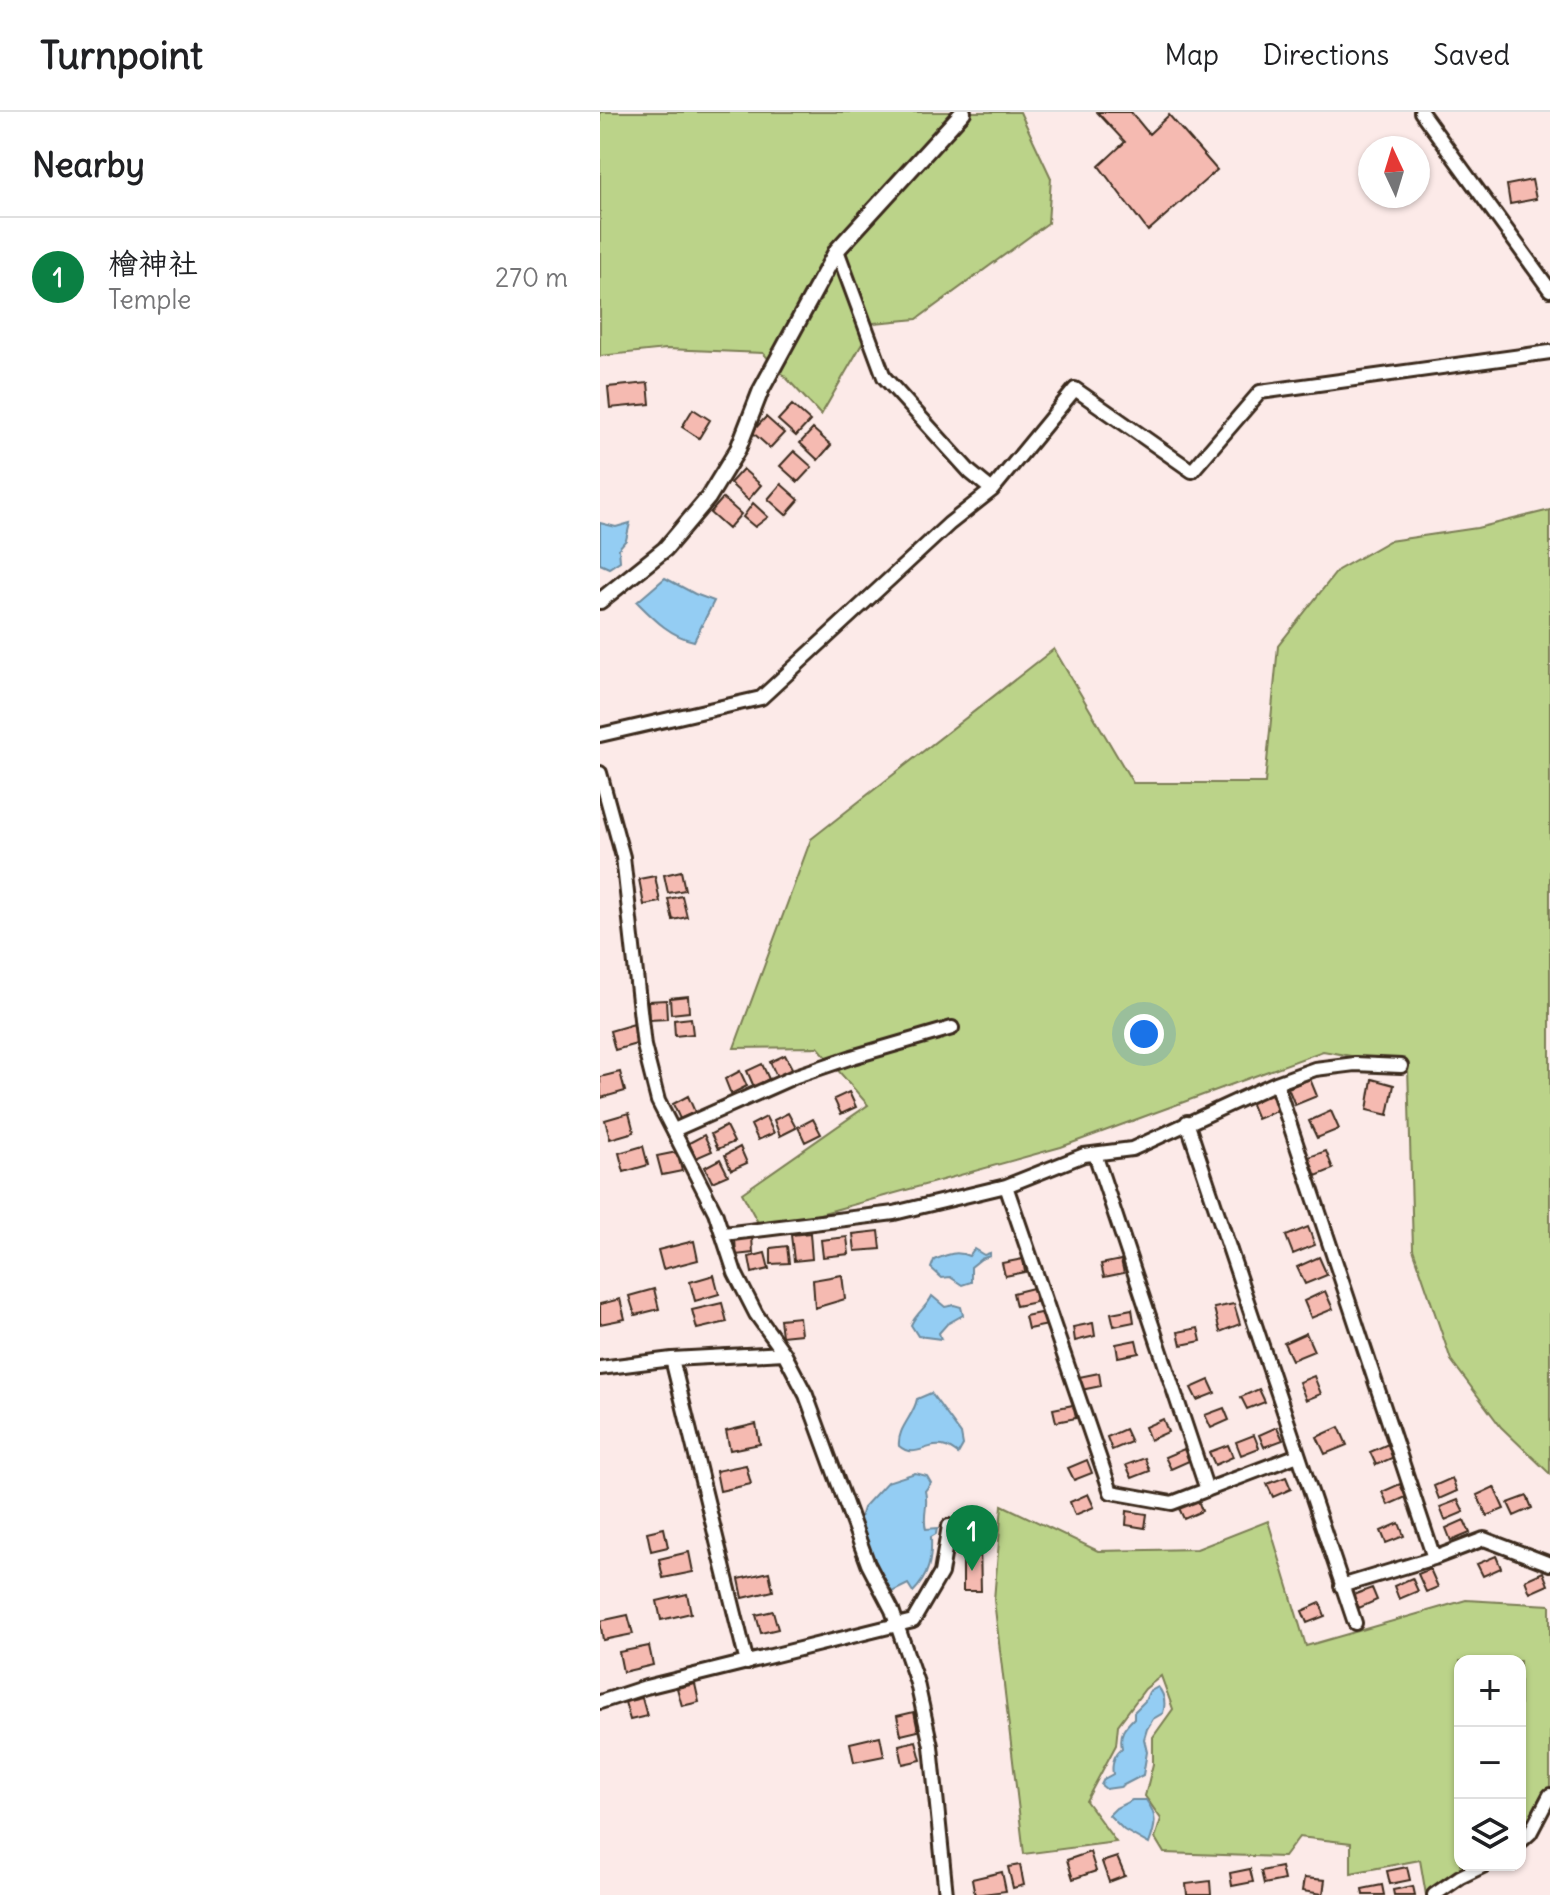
<!DOCTYPE html>
<meta charset="utf-8">
<style>
body{margin:0;font-family:Delius,"Klee One",sans-serif;background:#f6f6f6;color:#202124}
.controls{position:absolute;right:24px;bottom:24px;display:grid;overflow:hidden;border-radius:16px;box-shadow:0 2px 6px #0004}
.controls button{width:72px;height:72px;display:grid;place-items:center;padding:0;border:0;border-bottom:2px solid #e0e0e0;background:#fff;color:#202124;font:40px sans-serif}
.compass{position:absolute;left:758px;top:24px;width:72px;height:72px;border-radius:50%;background:#fff;box-shadow:0 2px 6px #0004;rotate:356deg}
.you{position:absolute;left:544px;top:922px;width:28px;height:28px;margin:-20px;border:6px solid #fff;border-radius:50%;background:#1a73e8;box-shadow:0 0 0 12px #1a73e833}
.badge{display:grid;place-items:center;width:52px;height:52px;border-radius:50%;background:#0b8043;color:#fff;font-size:26px;font-weight:700}
.pin{position:absolute;translate:-50% -66px;filter:drop-shadow(0 2px 4px #0008)}
.pin::after{content:'';position:absolute;top:42px;width:28px;height:24px;background:inherit;clip-path:polygon(0 0,100% 0,50% 100%)}
.list{margin:0;padding:0;list-style:none}
h2{display:flex;justify-content:space-between;align-items:center;height:104px;margin:0;padding:0 32px;font-size:34px}
h2 small{font-size:26px;font-weight:400;color:#757577}
.list li{display:grid;grid-template-columns:52px 1fr auto;gap:24px;align-items:center;box-sizing:border-box;height:120px;padding:0 32px;border-top:2px solid #e0e0e0}
.list b{display:block;font-size:30px;white-space:nowrap}
.list p{margin:0;font-size:26px;white-space:nowrap;color:#757577}
.list em{font-size:26px;font-style:normal;color:#757577}
.icon{flex:none;width:44px;height:44px;fill:none;stroke:currentColor;stroke-width:2;stroke-linecap:round;stroke-linejoin:round}
.map{position:relative;flex:none;width:950px;height:1783px;overflow:hidden}
header{display:flex;align-items:center;gap:48px;box-sizing:border-box;height:112px;padding:0 40px;background:#fff;border-bottom:2px solid #e0e0e0}
header strong{font-size:38px}
nav{display:flex;gap:44px;margin-inline-start:auto;font-size:28px}
main{display:flex}
aside{flex:1;background:#fff}
.map>svg:first-child{display:block}
</style>
<header>
<strong>Turnpoint</strong>
<nav><a>Map</a><a>Directions</a><a>Saved</a></nav>
</header>
<main>
<aside>
<h2>Nearby<small></small></h2>
<ul class="list">
<li><span class="badge">1</span><div><b>檜神社</b><p>Temple</p></div><em>270 m</em></li>
</ul>
</aside>
<div class="map">
<svg width="950" height="1783" viewBox="0 0 950 1783">
<rect width="100%" height="100%" fill="#fceae8"/>
<filter id="ink" filterUnits="userSpaceOnUse"><feTurbulence type="fractalNoise" baseFrequency=".0125" numOctaves="2"/><feDisplacementMap in="SourceGraphic" scale="16" xChannelSelector="R" yChannelSelector="G"/><feConvolveMatrix kernelMatrix="1 2 1 2 8 2 1 2 1" color-interpolation-filters="sRGB"/></filter>
<g filter="url(#ink)">
<path fill="#bbd389" stroke="#7b7e54" stroke-width="2" d="M0 0H420L451 66 448 111 317 207 274 211 221 303 163 241 66 237 0 244Z
M950 398V1362L901 1315 851 1248 813 1137 808 954 723 939 461 1035 162 1118 142 1081 268 993 218 935 134 936 211 727 454 537 533 671H665L678 534 738 458 789 429 877 416Z
M402 1393 498 1439 597 1437 668 1409 706 1534 866 1488 950 1493V1689L920 1730V1549H860V1753H883L835 1783H826L820 1748 751 1761V1731L699 1725 684 1745 564 1741 555 1726 561 1707 545 1684 553 1652V1625L573 1597 561 1564 545 1577 518 1613 516 1633 486 1689 516 1730 424 1742 394 1488Z"/>
<path fill="#94cdf3" stroke="#708c9e" stroke-width="2" d="M0 411 16 415 30 411 26 428 19 436 20 449 9 456 0 452Z
M65 466 95 482 114 489 94 529C70 524 54 507 37 490Z
M374 1137 384 1143 390 1141V1144L381 1147 371 1155V1170L362 1173 350 1165 342 1166 331 1156 334 1148C346 1143 356 1138 369 1144Z
M332 1184 345 1195 354 1193 361 1195 363 1203 347 1212 339 1221 341 1227 318 1224 311 1213C316 1201 327 1195 332 1184Z
M331 1281 361 1322 363 1333 358 1342C354 1339 350 1336 346 1335 328 1329 315 1348 299 1334 297 1316 314 1304 317 1287Z
M315 1361 327 1364 331 1371 325 1379C329 1393 322 1404 326 1417L337 1416 336 1422 331 1425C332 1447 329 1464 313 1480L308 1472 290 1481 272 1448 258 1412 263 1396 287 1370Z
M558 1575C565 1583 566 1591 563 1601L553 1607 547 1617 544 1627 547 1640 543 1663 520 1675 506 1677 501 1673 504 1667 513 1662C511 1651 514 1643 522 1636 519 1621 524 1616 534 1606V1600L545 1589 549 1580Z
M532 1688H546C558 1704 556 1713 549 1732L524 1718 509 1703 516 1696Z"/>
<path fill="#f5bab1" stroke="#3b2a1e" stroke-width="2" d="M497 0H531L549 22 569 3 617 58 548 119 499 54 525 30Z
M932 68 936 87 910 92 907 73Z
M48 271 50 292 10 296 8 275Z
M192 293 210 309 196 324 178 308Z
M93 297 110 308 99 326 82 315Z
M166 305 184 321 170 336 152 320Z
M213 317 231 333 218 348 200 331Z
M194 339 212 355 198 370 180 354Z
M143 357 161 373 148 388 130 371Z
M181 372 199 388 186 403 168 387Z
M123 386 141 402 128 417 110 401Z
M153 391 168 405 155 415 143 405Z
M81 759 85 778 68 781 64 763Z
M55 764 60 790 44 793 39 767Z
M82 784 87 805 73 808 68 787Z
M88 884 89 900 71 902 70 886Z
M66 888 67 907 49 908 48 889Z
M91 906 93 922 75 924 74 908Z
M34 912 40 931 15 938 10 919Z
M185 943 193 958 177 965 170 950Z
M162 952 169 967 154 975 147 959Z
M140 959 147 974 131 982 125 967Z
M20 960 25 979 1 986 0 965Z
M710 967 717 984 695 993 688 976Z
M772 967 794 973 788 1003 767 998Z
M249 980 256 995 241 1002 234 987Z
M672 981 679 998 657 1007 650 990Z
M88 984 95 1000 80 1007 73 992Z
M731 999 739 1017 717 1026 709 1009Z
M29 1001 34 1020 10 1027 5 1008Z
M188 1001 196 1016 180 1024 174 1008Z
M166 1005 174 1021 158 1028 151 1013Z
M213 1007 221 1022 205 1030 198 1015Z
M126 1014 134 1030 118 1037 111 1022Z
M104 1023 112 1039 96 1046 89 1031Z
M43 1034 48 1053 24 1060 19 1041Z
M140 1035 147 1051 131 1058 125 1043Z
M726 1039 733 1057 716 1064 709 1045Z
M77 1040 82 1059 62 1063 57 1044Z
M120 1047 128 1063 112 1070 105 1055Z
M708 1115 715 1133 693 1142 686 1124Z
M279 1119 281 1137 255 1139 253 1122Z
M210 1121 212 1147 194 1149 191 1123Z
M152 1124 153 1141 136 1143 135 1126Z
M247 1125 249 1142 223 1145 221 1128Z
M94 1129 98 1148 63 1157 58 1138Z
M187 1134 189 1151 171 1152V1136Z
M165 1141 169 1157 152 1161 149 1145Z
M719 1145 727 1163 705 1172 697 1155Z
M423 1147 425 1160 405 1164 402 1151Z
M521 1148 524 1161 504 1165 501 1152Z
M114 1163 119 1182 95 1189 90 1170Z
M242 1163 245 1187 215 1196 213 1168Z
M433 1176 436 1190 416 1194 413 1181Z
M54 1177 59 1197 35 1203 29 1184Z
M725 1179 733 1197 711 1206 704 1189Z
M20 1187 25 1207 0 1212V1192Z
M122 1191 127 1210 97 1217 92 1198Z
M634 1192 640 1212 620 1220 614 1196Z
M532 1197 534 1210 514 1214 511 1201Z
M445 1200 448 1213 428 1217 425 1204Z
M199 1205 201 1222 182 1224 180 1207Z
M493 1211 495 1224 475 1229 473 1215Z
M598 1216 601 1229 581 1233 578 1220Z
M706 1221 714 1239 692 1248 684 1231Z
M536 1228 539 1241 518 1245 516 1232Z
M499 1261 501 1274 481 1278 479 1265Z
M714 1264 721 1282 706 1288 699 1270Z
M609 1268 615 1281 597 1288 591 1276Z
M659 1277 665 1290 647 1297 641 1285Z
M473 1293 476 1306 456 1310 453 1297Z
M624 1296 629 1308 611 1316 605 1303Z
M563 1307 568 1320 550 1328 545 1315Z
M156 1312 160 1332 130 1338 126 1319Z
M677 1315 683 1328 664 1335 659 1323Z
M739 1315 747 1333 725 1342 717 1325Z
M525 1317 531 1330 512 1338 507 1325Z
M654 1323 659 1336 641 1343 636 1330Z
M788 1332 794 1345 776 1353 770 1340Z
M628 1333 633 1345 615 1353 609 1340Z
M584 1337 589 1349 571 1357 565 1345Z
M545 1346 550 1359 532 1366 526 1353Z
M487 1348 492 1361 474 1368 468 1356Z
M146 1353 151 1372 120 1379 116 1359Z
M686 1365 691 1377 673 1385 667 1372Z
M852 1366 857 1379 839 1387 834 1374Z
M800 1372 806 1385 788 1393 782 1380Z
M894 1375 904 1397 887 1404 877 1383Z
M488 1382 494 1395 475 1403 470 1390Z
M927 1384 932 1396 914 1404 908 1391Z
M597 1386 602 1399 584 1407 578 1394Z
M858 1388 864 1400 845 1408 840 1395Z
M527 1399 547 1402 545 1416 526 1413Z
M864 1408 870 1421 851 1429 846 1416Z
M799 1411 804 1424 786 1431 781 1419Z
M64 1416 68 1435 51 1439 47 1420Z
M363 1432H380L381 1479H363Z
M89 1440 93 1460 63 1466 59 1447Z
M896 1444 901 1456 883 1464 877 1452Z
M830 1457 838 1475 826 1480 818 1462Z
M169 1460 173 1479 143 1486 139 1467Z
M943 1460 948 1473 930 1481 925 1468Z
M812 1466 818 1479 799 1487 794 1474Z
M772 1476 777 1488 759 1496 753 1483Z
M87 1482 91 1501 61 1508 57 1489Z
M720 1491 725 1504 707 1511 702 1499Z
M173 1499 178 1517 161 1521 156 1503Z
M28 1503 33 1522 3 1528 0 1509Z
M49 1534 53 1553 23 1560 19 1540Z
M95 1572 99 1590 82 1594 77 1576Z
M42 1586 47 1604 30 1608 25 1590Z
M314 1600 318 1619 301 1623 297 1604Z
M280 1624 284 1644 254 1650 250 1631Z
M316 1629 321 1648 303 1652 299 1633Z
M490 1740 496 1759 473 1767 467 1748Z
M517 1745 525 1764 509 1770 502 1750Z
M420 1753 424 1773 413 1776 408 1755Z
M681 1755 684 1768 664 1772 661 1759Z
M807 1755 810 1768 790 1772 787 1759Z
M650 1757 653 1770 632 1774 630 1761Z
M402 1760 406 1779 375 1783 372 1767Z
M704 1766 725 1768 723 1782 702 1779Z
M610 1769 611 1783H587L586 1772Z
M782 1773 784 1783H763L762 1777Z
M813 1774 815 1783H794L793 1778Z"/>
<g fill="none" stroke-linecap="round" stroke-linejoin="round">
<g stroke="#3b2a1e" stroke-width="18">
<path id="minor" d="M821 0 950 178
M237 138 284 265 370 360 392 378
M0 623 161 586 349 412 392 378 475 277 592 359 660 280 950 240
M0 661 23 745 44 934 58 989 115 1100 135 1161 156 1202 184 1241 206 1283 268 1452 292 1498 317 1571 331 1634 346 1783
M676 971 834 1446
M587 1010 755 1511
M74 1018 196 964 252 945 352 916
M495 1042 607 1378
M406 1074 511 1380 572 1391 698 1343
M124 1122 294 1101 406 1074 484 1043 532 1037 676 971 715 957 755 952 801 954
M72 1247 147 1551
M0 1256 72 1247 184 1241
M741 1474 834 1446 884 1427 950 1452
M0 1590 46 1575 313 1509 341 1461 349 1414
M920 1730 930 1721 950 1683
M834 1783 860 1765 885 1753"/>
</g>
<g stroke="#3b2a1e" stroke-width="20">
<path id="tertiary" d="M0 489 65 437 108 386 138 337 161 278 237 138 363 0"/>
</g>
<use href="#minor" stroke="#fff" stroke-width="12"/>
<use href="#tertiary" stroke="#fff" stroke-width="14"/>
</g>
</g>
</svg>
<div class="controls">
<button>+</button>
<button>−</button>
<button><svg class="icon" aria-label="layers" viewBox="0 0 24 24"><path d="M12 4l9 5-9 5-9-5zM3 14l9 5 9-5"/></svg></button>
</div>
<svg class="compass" viewBox="-18 -18 36 36"><path d="M0-13l5 13h-10z" fill="#e53935"/><path d="M0 13l5-13h-10z" fill="#757577"/></svg>
<div class="you"></div>
<div class="pin badge" style="left:372px;top:1459px">1</div>
</div>
</main>
